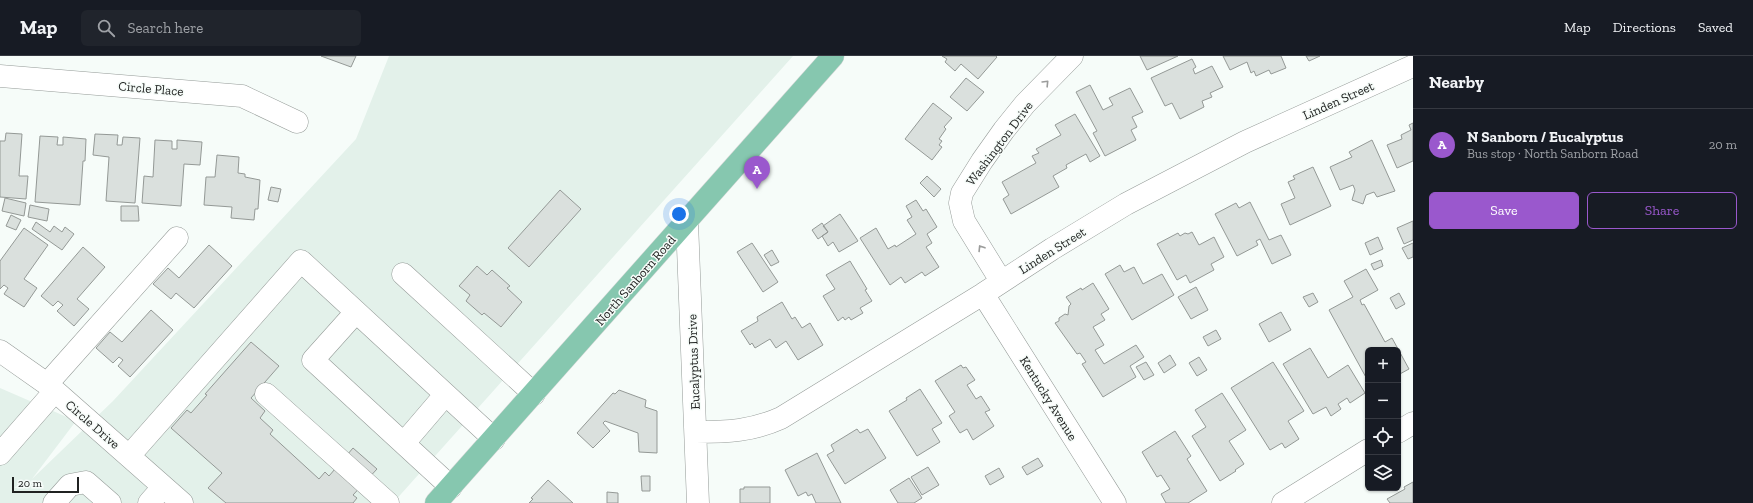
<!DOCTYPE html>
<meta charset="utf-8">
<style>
body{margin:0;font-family:"Zilla Slab",serif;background:#20242c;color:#f1f3f6}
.controls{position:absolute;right:12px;bottom:12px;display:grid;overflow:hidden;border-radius:6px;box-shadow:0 1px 3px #0004}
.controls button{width:36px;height:36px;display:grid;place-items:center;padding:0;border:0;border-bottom:1px solid #363941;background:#171b24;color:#f1f3f6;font:20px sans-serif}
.scale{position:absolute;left:12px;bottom:10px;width:67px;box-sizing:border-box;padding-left:4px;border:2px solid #202221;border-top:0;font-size:11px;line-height:14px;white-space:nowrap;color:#202221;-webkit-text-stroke:3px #f6fcf9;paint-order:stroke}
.you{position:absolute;left:679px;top:158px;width:14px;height:14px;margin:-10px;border:3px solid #fff;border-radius:50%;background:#1a73e8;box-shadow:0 0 0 6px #1a73e833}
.badge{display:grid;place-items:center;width:26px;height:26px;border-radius:50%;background:#9a58cd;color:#fff;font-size:13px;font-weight:700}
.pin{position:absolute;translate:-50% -33px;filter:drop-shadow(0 1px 2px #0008)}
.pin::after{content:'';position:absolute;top:21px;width:14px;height:12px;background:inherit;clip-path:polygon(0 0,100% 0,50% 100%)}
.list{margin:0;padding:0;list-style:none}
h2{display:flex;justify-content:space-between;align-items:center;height:52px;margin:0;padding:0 16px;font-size:17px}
h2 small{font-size:13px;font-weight:400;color:#9ea1a6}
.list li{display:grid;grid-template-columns:26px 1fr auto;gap:12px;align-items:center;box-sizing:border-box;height:72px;padding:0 16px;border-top:1px solid #363941}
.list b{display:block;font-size:15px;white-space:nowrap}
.list p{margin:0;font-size:13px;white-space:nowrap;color:#9ea1a6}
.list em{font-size:13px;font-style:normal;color:#9ea1a6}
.actions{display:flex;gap:8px;padding:12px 16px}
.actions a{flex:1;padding:9px 0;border:1px solid #9a58cd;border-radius:6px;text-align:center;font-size:14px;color:#9a58cd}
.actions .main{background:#9a58cd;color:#fff}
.icon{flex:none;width:22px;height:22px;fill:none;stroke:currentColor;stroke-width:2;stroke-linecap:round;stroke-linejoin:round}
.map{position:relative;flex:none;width:1413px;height:447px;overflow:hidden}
header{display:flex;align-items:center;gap:24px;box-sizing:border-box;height:56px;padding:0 20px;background:#171b24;border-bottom:1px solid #363941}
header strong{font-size:19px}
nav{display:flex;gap:22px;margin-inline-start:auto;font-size:14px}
.search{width:280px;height:36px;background:#20242c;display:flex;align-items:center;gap:10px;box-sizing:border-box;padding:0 14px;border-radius:6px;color:#9ea1a6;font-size:15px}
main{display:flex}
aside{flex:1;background:#171b24}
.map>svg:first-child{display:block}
</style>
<header>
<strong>Map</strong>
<div class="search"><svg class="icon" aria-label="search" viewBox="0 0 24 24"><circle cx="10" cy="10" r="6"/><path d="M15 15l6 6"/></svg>Search here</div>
<nav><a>Map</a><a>Directions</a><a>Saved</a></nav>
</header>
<main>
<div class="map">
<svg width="1413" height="447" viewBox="0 0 1413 447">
<rect width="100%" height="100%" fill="#f6fcf9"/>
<path fill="#e3f1ea" d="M389 0H793L393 447H0V332L76 365 32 423 113 345 356 83Z"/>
<path fill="#dae0dd" stroke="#949996" d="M321 0H356L351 11Z
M942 0H996L997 1 978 23 961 8 955 15 945 6 947 3Z
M1140 0H1178L1147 14Z
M1223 0H1281L1286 12 1271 18 1269 14 1256 20 1254 15 1251 17 1247 6 1230 14Z
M1306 0H1320L1309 5Z
M1192 3 1196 11 1193 13 1195 18 1212 10 1223 31 1210 37 1212 41 1202 45 1204 51 1180 63 1172 47 1165 50 1151 22Z
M966 22 984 36 967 55 950 41Z
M1090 29 1103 54 1113 49 1109 42 1130 32 1143 56 1132 61 1137 71 1131 74 1136 84 1105 100 1093 77 1097 75 1076 36Z
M933 47 952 62 944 71 946 73 939 83 942 85 939 89 942 91 932 104 905 83Z
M1075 58 1100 100 1090 106 1086 98 1066 109 1067 112 1053 120 1059 131 1011 158 1003 143 1009 139 1002 126 1036 107 1032 100 1039 97 1036 93 1061 79 1055 69Z
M1413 67V105L1397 112 1387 89 1402 83 1401 79 1411 74 1409 69Z
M6 77 22 78 19 120H28L26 143 0 141V85H5Z
M95 78 118 79 117 89H122L123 81 140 82 135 147 106 145 109 101 93 99Z
M40 80 58 81 57 89H63V81L86 83 85 105H83L80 149 35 146Z
M155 84 172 85V93H177V84L202 86 200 109 184 108 181 150 142 147 144 120 153 121Z
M1372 84 1395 135 1377 141 1374 136 1366 139 1363 148 1352 144 1355 134 1353 129 1340 134 1330 111 1352 101 1349 96Z
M217 99 239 101 238 117 245 118V121L260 124 258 153H255L254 164 231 162 232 151 204 149 206 121H215Z
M1313 111 1331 150 1290 169 1281 148 1295 142 1288 126 1295 123 1293 120Z
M927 120 941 133 934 141 920 127Z
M271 131 281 133 278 146 268 144Z
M560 134 581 153 529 211 508 192Z
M5 142 26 147 24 160 2 155Z
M916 144 923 155 926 153 937 171 927 178 932 187 926 191 939 211 925 220 922 216 905 227 901 221 890 229 860 182 876 172 888 193 895 189 896 191 916 178 907 164 912 161 906 150Z
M1250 146 1269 184 1281 179 1291 199 1272 208 1260 183 1256 185 1258 189 1237 200 1215 158 1236 147 1239 152Z
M30 149 49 153 47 165 28 161Z
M121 150H138L139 165H121Z
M840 158 858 185 839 196 833 186 828 190 822 180 828 176 823 170Z
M11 159 21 164 16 174 6 170Z
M1413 165V184L1404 188 1397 172Z
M36 166 50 176 54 170 62 176 65 171 74 178 62 194 32 173Z
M822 167 828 176 818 183 812 174Z
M24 172 48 189 24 223 37 232 24 251 4 238 8 232 4 229 0 233V205Z
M1192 176 1199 189 1214 181 1224 201 1211 208 1214 214 1190 227 1186 219 1177 224 1157 188 1178 177 1180 180 1185 177 1188 178Z
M1378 181 1383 193 1370 199 1365 187Z
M752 187 778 226 763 236 737 196Z
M1413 187V201L1408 203 1402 192Z
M209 189 232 210 194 252 176 237 171 243 153 228 168 212 179 222Z
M83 191 105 211 77 243 89 253 74 270 57 255 63 249 58 245 53 250 41 240Z
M772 194 779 206 771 210 764 199Z
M1381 204 1383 210 1374 214 1371 208Z
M850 205 867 233 865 234 872 245 860 252 863 257 851 264 849 261 845 264 843 261 838 265 823 240 835 233 826 219Z
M1120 209 1124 216 1134 211 1143 228 1162 218 1174 239 1132 264 1105 218Z
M477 210 487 219 492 214 510 230 507 232 522 246 501 271 484 257 482 259 466 245 470 239 459 230Z
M1366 213 1378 234 1360 244 1362 249 1364 248 1385 286 1392 282 1409 313 1398 319V294H1368V325L1329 254 1353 241 1344 225Z
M1093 227 1109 253 1101 258 1105 264 1093 271 1104 289 1095 294 1104 308 1136 289 1144 301 1130 310 1136 321 1103 341 1082 308 1086 306 1080 297 1077 298 1055 267 1059 265V262L1065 258 1068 259 1069 250 1071 248 1066 241 1081 232 1082 234Z
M1196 231 1208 254 1191 263 1178 241Z
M1313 237 1318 246 1309 251 1303 241Z
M1399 237 1405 248 1396 253 1390 242Z
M782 246 792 263 795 261 802 272 810 267 823 289 798 304 786 285 776 292 770 283 755 292 752 287 750 289 741 275 758 265 757 261Z
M151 254 173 274 130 321 118 310 123 304 119 301 113 307 96 292 110 276 122 286Z
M1281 256 1291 274 1269 286 1259 268Z
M1216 274 1221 283 1208 290 1203 281Z
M251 286 279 310 251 342 265 355 260 362 273 374 270 378 319 423 325 416 329 420 353 392 377 413 353 439 357 442 353 447H226L208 432 222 417 171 372 187 354 191 357 207 339 205 338Z
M1310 292 1328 322 1348 309 1365 337 1350 347 1347 342 1338 348 1341 353 1331 360 1326 351 1313 358 1283 308Z
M1170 299 1176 309 1164 317 1158 307Z
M1199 301 1207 314 1197 320 1189 307Z
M1146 306 1154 319 1144 324 1136 311Z
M1273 306 1304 355 1288 365 1299 383 1285 392 1282 387 1270 394 1231 332Z
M961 309 963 312 966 311 975 324 967 329 976 343 981 340 990 354 985 356 994 370 973 384 967 373 960 377 949 360 955 356 935 325Z
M920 333 942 367 932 373 940 386 917 400 889 355 907 344 906 342Z
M619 334 646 344 645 351 657 355V397L639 396 638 377 605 365 603 367 610 375 593 392 577 377 613 337 615 338Z
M1222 337 1246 374 1229 385 1244 408 1235 414 1236 415 1220 425 1192 380 1206 371 1195 354Z
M857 373 860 377 868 373 886 402 845 428 827 399 834 395 831 389Z
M1175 375 1191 400 1187 403 1207 435 1188 447H1166L1161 438 1170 433 1161 419 1157 421 1142 396Z
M817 397 841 447H816L812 438 808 440 806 436 798 440 785 414Z
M1038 402 1043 410 1027 419 1022 411Z
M928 411 939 429 922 439 911 421Z
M999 412 1004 421 990 429 985 420Z
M641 420H650V435H642Z
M909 422 922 442 914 447H898L890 434Z
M548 424 573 447H529L533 443 531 442Z
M1413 426V447H1390L1387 443 1405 433 1404 431Z
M744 431H770V447H740V433H744Z
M607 436 618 437V447H607Z"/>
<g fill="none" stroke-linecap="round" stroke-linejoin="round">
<g stroke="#959b98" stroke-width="23">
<path id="minor" d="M0 20 242 40 297 66
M687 166 698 447
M403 218 534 338
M1001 225 964 165 960 147 962 137 982 105 1004 74 1025 48 1072 0
M983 238 1115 447
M356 256 313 304 451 431
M0 295 47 328 182 447
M47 328 177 182
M266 338 388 447
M696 376C728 376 752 375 781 362L983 238 1052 193 1126 148 1245 86 1413 10
M1398 376 1413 367
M404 387 445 339
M0 398 55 335
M129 400 301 205 494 383
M54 447 70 429 86 426 110 447
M149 447 163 431
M1283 447 1368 394"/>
</g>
<g stroke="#d7d7d7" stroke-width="23">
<path id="major" d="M436 447 833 0"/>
</g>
<use href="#minor" stroke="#fff" stroke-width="22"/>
<use href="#major" stroke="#86c7af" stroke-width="22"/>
</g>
<defs><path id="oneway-chevron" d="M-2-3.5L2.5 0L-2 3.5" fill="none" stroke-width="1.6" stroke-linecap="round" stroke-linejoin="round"/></defs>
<g stroke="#9b9c9b">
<use href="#oneway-chevron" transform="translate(1046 27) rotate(-46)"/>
<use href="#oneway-chevron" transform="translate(981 192) rotate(-122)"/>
</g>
<g text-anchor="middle" stroke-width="3" stroke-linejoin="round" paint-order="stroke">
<g font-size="13" fill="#202221" stroke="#f6fcf9">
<text transform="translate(151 32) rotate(5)" y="5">Circle Place</text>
<text transform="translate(1338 44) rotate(-24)" y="5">Linden Street</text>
<text transform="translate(999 87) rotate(-53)" y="5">Washington Drive</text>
<text transform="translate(1052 194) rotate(-32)" y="5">Linden Street</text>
<text transform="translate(635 224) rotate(-49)" y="5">North Sanborn Road</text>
<text transform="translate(693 306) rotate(-92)" y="5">Eucalyptus Drive</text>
<text transform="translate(1049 342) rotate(58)" y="5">Kentucky Avenue</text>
<text transform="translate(93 368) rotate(41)" y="5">Circle Drive</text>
</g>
</g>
</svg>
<div class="controls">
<button>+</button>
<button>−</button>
<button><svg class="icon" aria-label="locate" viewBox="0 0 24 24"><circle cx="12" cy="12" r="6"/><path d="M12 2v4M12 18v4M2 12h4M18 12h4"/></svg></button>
<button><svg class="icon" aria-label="layers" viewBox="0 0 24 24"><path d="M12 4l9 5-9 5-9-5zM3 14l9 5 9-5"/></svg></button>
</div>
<div class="scale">20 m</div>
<div class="you"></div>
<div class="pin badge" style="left:757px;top:133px">A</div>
</div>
<aside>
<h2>Nearby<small></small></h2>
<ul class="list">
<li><span class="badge">A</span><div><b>N Sanborn / Eucalyptus</b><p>Bus stop · North Sanborn Road</p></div><em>20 m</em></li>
</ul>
<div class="actions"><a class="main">Save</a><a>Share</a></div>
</aside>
</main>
